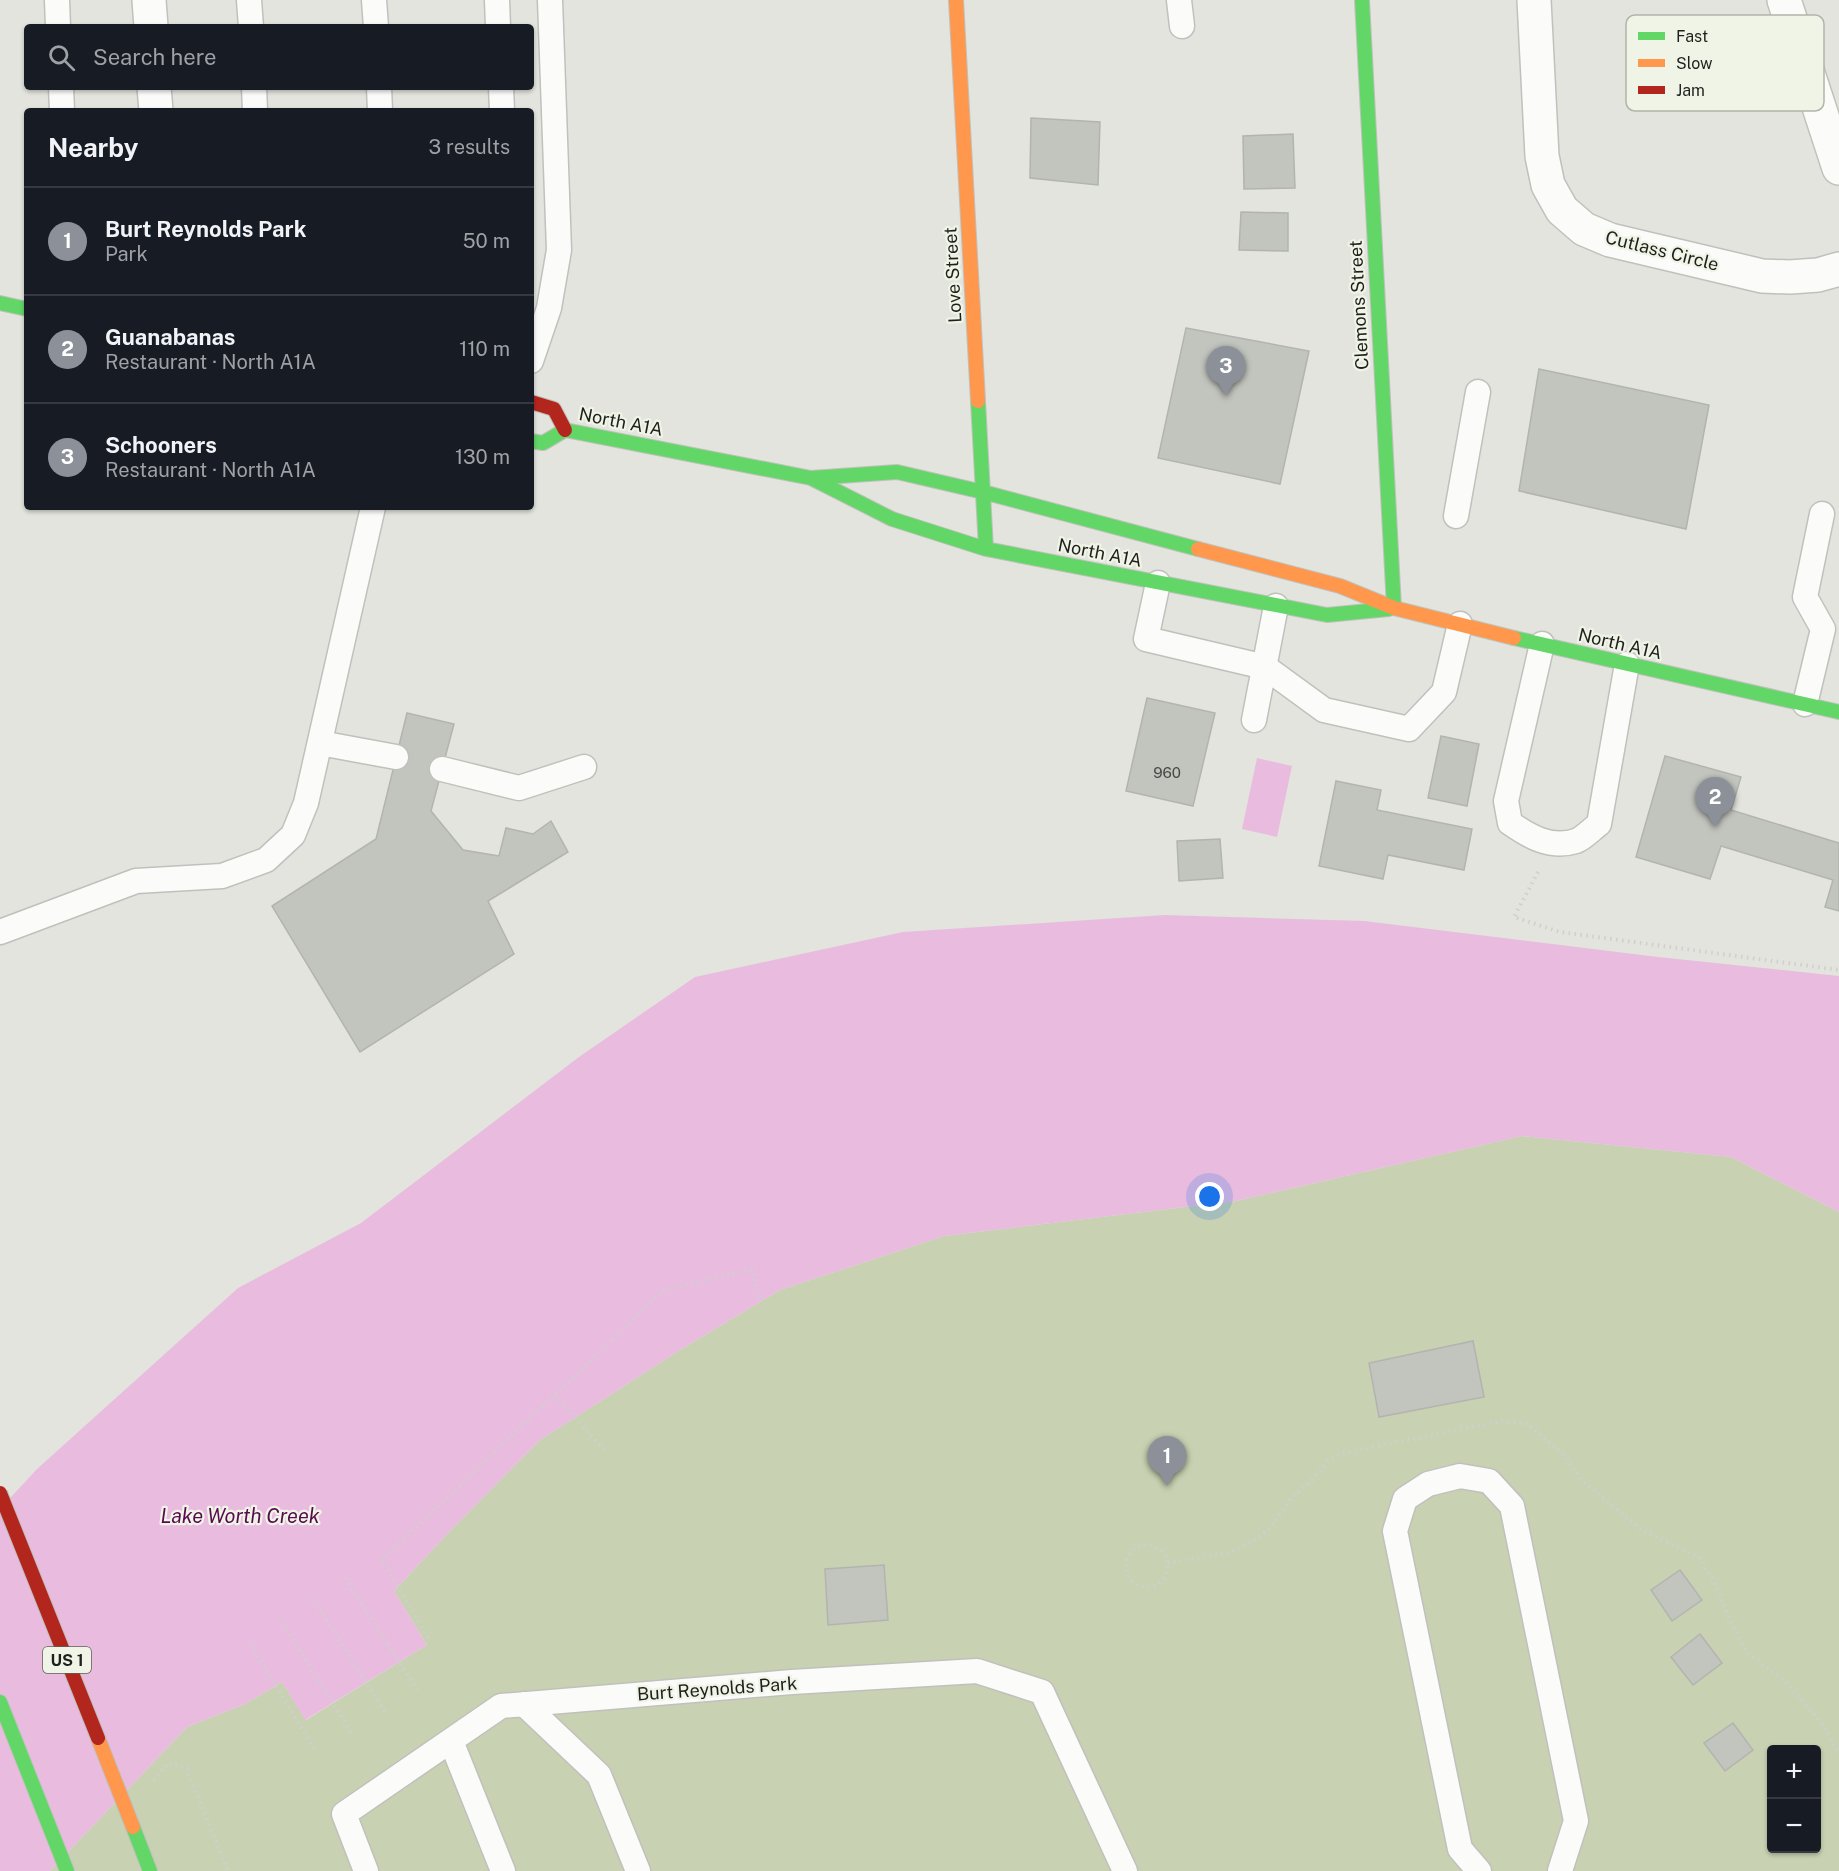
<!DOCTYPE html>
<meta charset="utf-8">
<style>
body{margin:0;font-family:"Public Sans",sans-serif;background:#242831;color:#f1f3f6}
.controls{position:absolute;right:18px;bottom:18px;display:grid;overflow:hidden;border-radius:6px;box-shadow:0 2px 4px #0004}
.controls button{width:54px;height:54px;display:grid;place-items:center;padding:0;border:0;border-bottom:2px solid #363941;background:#171b24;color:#f1f3f6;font:30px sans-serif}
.you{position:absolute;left:1210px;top:1197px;width:21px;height:21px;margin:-15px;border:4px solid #fff;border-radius:50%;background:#1a73e8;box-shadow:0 0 0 9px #1a73e833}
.badge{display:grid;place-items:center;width:39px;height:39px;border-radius:50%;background:#8c9099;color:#fff;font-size:20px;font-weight:700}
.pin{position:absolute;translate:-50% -50px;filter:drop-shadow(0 2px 3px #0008)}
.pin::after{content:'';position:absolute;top:32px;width:21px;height:18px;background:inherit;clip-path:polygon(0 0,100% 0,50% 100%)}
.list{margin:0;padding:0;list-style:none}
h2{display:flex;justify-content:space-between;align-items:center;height:78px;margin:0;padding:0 24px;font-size:26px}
h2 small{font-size:20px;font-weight:400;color:#9ea1a6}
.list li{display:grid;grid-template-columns:39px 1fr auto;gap:18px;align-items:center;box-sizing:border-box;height:108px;padding:0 24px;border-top:2px solid #363941}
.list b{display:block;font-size:22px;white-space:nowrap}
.list p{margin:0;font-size:20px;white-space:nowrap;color:#9ea1a6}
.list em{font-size:20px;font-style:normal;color:#9ea1a6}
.icon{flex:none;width:33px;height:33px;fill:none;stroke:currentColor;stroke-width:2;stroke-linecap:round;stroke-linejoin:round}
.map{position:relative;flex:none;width:1839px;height:1871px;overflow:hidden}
.search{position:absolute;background:#171b24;box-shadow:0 2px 4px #0004;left:24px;top:24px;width:510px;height:66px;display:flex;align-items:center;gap:15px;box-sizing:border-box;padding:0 21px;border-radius:6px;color:#9ea1a6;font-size:22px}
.panel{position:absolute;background:#171b24;box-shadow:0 2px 4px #0004;left:24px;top:108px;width:510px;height:402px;border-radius:6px}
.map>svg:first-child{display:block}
</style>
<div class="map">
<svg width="1839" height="1871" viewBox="0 0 1839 1871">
<rect width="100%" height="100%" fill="#e2e4dd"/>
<path fill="#c8d1b2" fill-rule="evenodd" d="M1522 1136 1731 1157 1839 1212V1871H50L187 1727 245 1704 282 1682 306 1720 427 1645 394 1591 450 1531 540 1440 680 1350 780 1290 944 1236 1236 1201ZM1772 1750H1816V1848H1772Z"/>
<path fill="#e9bcdf" d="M1257 758 1292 766 1277 837 1242 829Z
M1165 915 1364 921 1658 957 1839 976V1212L1731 1157 1522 1136 1236 1201 944 1236 780 1290 680 1350 540 1440 450 1531 394 1591 427 1645 305 1720 282 1682 245 1704 187 1727 50 1871H0V1509L37 1469 238 1288 361 1223 579 1057 695 977 903 932Z"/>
<path fill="#c2c4be" stroke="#b3b4af" stroke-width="1.5" d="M1031 118 1100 122 1098 185 1030 178Z
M1293 134 1295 188 1244 189 1243 136Z
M1241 212 1288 213V251L1239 250Z
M1186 328 1309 351 1280 484 1158 458Z
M1539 369 1709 405 1686 529 1519 491Z
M1147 698 1215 713 1193 806 1126 791Z
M407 713 454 724 431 811 463 850 499 856 506 828 533 834 551 821 568 852 488 901 514 954 360 1052 272 906 376 839Z
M1441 736 1479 744 1467 806 1428 798Z
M1665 756 1741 777 1731 810 1839 843V911L1825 907 1833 880 1721 846 1710 879 1636 857Z
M1336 781 1381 790 1377 810 1472 829 1464 870 1388 855 1383 879 1319 866Z
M1220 839 1223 878 1179 881 1177 841Z
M1473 1341 1484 1397 1379 1417 1369 1363Z
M884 1565 888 1620 828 1625 825 1569Z
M1680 1570 1702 1600 1672 1621 1651 1590Z
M1700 1634 1722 1663 1693 1685 1671 1657Z
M1733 1723 1753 1750 1725 1771 1704 1743Z"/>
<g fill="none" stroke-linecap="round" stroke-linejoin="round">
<g stroke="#c0c1bc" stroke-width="27">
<path id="lane" d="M57 0 58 27
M249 0 251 27
M374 0 376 27
M497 0 498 27
M1179 0 1182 26
M61 87 62 111
M254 87 255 111
M379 87 380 111
M501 87 502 111
M531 361 549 308 559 250 550 0
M1456 516 1478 392
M1158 583 1146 639 1265 667 1324 710 1409 729 1444 692 1460 624
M1542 644 1506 801 1510 823C1530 837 1551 849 1576 841 1584 838 1592 829 1599 824L1627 664
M1805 704 1823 629 1805 597 1822 514
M1254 720 1276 606
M320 743 396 757
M442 769 519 788 584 767
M0 932 136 881 222 876 266 860 293 835 306 803 373 507
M524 1704 599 1775 638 1871
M451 1741 503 1871
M366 1871 344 1814 501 1706 792 1682 977 1671 1042 1692 1125 1871
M1479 1871 1460 1849 1395 1531 1405 1499 1428 1484 1460 1476 1489 1481 1512 1506 1576 1821 1560 1871"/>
</g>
<g stroke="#c0c1bc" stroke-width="36">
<path id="street" d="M149 0 151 27
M1534 0 1542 156 1548 185 1562 210 1584 229 1610 240 1762 276 1790 277 1818 275 1839 269
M1784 0 1839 168
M154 87 156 111"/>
</g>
<g stroke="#c0c1bc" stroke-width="16">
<path id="fast" d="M1362 0 1394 608
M0 303 27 309
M978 401 986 549
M531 441 543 443 565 430 811 478 897 472 983 492 1198 549
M811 478 892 519 986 549 1327 615 1389 609
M1514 638 1839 712
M0 1702 67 1871
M133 1827 150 1871"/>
</g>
<g stroke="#c0c1bc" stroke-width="16">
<path id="slow" d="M956 0 978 401
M1198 549 1340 586 1394 608 1514 638"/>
</g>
<g stroke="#c0c1bc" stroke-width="16">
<path id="jam" d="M531 402 554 409 565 430"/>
</g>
<path stroke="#cfd0ce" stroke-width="4" stroke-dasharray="1.5 4.5" stroke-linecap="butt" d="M1538 872 1514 917 1560 932 1839 970
M555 1395 607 1453
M1126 1566a21 21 0 1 1 42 0a21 21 0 1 1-42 0Z
M1168 1563 1229 1553 1252 1542 1271 1527 1292 1497 1311 1481 1328 1461 1344 1453 1502 1421 1528 1424 1564 1455 1583 1481 1642 1530 1700 1558 1713 1580 1730 1620 1746 1651 1787 1683 1823 1725 1839 1753
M345 1578 417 1690
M313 1599 386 1713
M280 1619 351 1732
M428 1638 382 1560 664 1290 752 1269 760 1302
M251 1645 316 1752
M154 1780 168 1763 191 1769 187 1770 228 1871"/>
<use href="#lane" stroke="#fbfbfa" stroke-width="24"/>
<use href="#street" stroke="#fbfbfa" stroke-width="33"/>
<use href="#fast" stroke="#63d668" stroke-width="14"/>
<use href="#slow" stroke="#ff974d" stroke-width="14"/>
<use href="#jam" stroke="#b3261e" stroke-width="14"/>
<g stroke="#bfc0bd" stroke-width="16" stroke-linecap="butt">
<path id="slow-bridge" d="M98 1738 133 1827"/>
</g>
<g stroke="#bfc0bd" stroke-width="16" stroke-linecap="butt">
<path id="jam-bridge" d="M0 1493 98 1738"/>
</g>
<use href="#slow-bridge" stroke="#ff974d" stroke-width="14"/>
<use href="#jam-bridge" stroke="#b3261e" stroke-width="14"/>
</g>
<g text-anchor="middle" stroke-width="4.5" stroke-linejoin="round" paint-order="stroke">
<g font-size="15" fill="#474944">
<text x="1167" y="778">960</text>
</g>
<rect fill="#f0f4e7" stroke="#5d6058" stroke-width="1.5" x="43" y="1647" width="48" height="26" rx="4.5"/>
<g font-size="16" font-weight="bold" fill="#1e201b">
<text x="67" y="1666">US 1</text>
</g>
<g font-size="18" fill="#1e201b" stroke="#f0f4e7">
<text transform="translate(1662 251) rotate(14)" y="6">Cutlass Circle</text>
<text transform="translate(953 275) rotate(-93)" y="6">Love Street</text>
<text transform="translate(1359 305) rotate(-93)" y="6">Clemons Street</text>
<text transform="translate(621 422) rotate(11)" y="6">North A1A</text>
<text transform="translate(1100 553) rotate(11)" y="6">North A1A</text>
<text transform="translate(1620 644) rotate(13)" y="6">North A1A</text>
<text transform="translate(717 1689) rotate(-4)" y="6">Burt Reynolds Park</text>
</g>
<g font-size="20" font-style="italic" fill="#580a4f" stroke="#f0f4e7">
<text x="240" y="1523">Lake Worth Creek</text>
</g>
</g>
<rect x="1626" y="15" width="198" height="96" rx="9" fill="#f0f4e7" stroke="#b1b4aa" stroke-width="1.5"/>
<rect x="1638" y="32" width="27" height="8" fill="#63d668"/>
<rect x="1638" y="59" width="27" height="8" fill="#ff974d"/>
<rect x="1638" y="86" width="27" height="8" fill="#b3261e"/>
<g font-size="16" fill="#1e201b">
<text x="1676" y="42">Fast</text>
<text x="1676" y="69">Slow</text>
<text x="1676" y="96">Jam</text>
</g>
</svg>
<div class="controls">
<button>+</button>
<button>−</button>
</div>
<div class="you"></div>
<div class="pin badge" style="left:1167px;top:1486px">1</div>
<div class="pin badge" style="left:1715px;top:827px">2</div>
<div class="pin badge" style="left:1226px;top:396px">3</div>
<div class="search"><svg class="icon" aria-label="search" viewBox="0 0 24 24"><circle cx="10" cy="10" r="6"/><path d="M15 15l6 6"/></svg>Search here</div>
<section class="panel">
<h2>Nearby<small>3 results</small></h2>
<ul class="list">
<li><span class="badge">1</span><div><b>Burt Reynolds Park</b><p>Park</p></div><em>50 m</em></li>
<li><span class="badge">2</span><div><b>Guanabanas</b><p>Restaurant · North A1A</p></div><em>110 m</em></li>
<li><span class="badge">3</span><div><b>Schooners</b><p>Restaurant · North A1A</p></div><em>130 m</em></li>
</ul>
</section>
</div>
